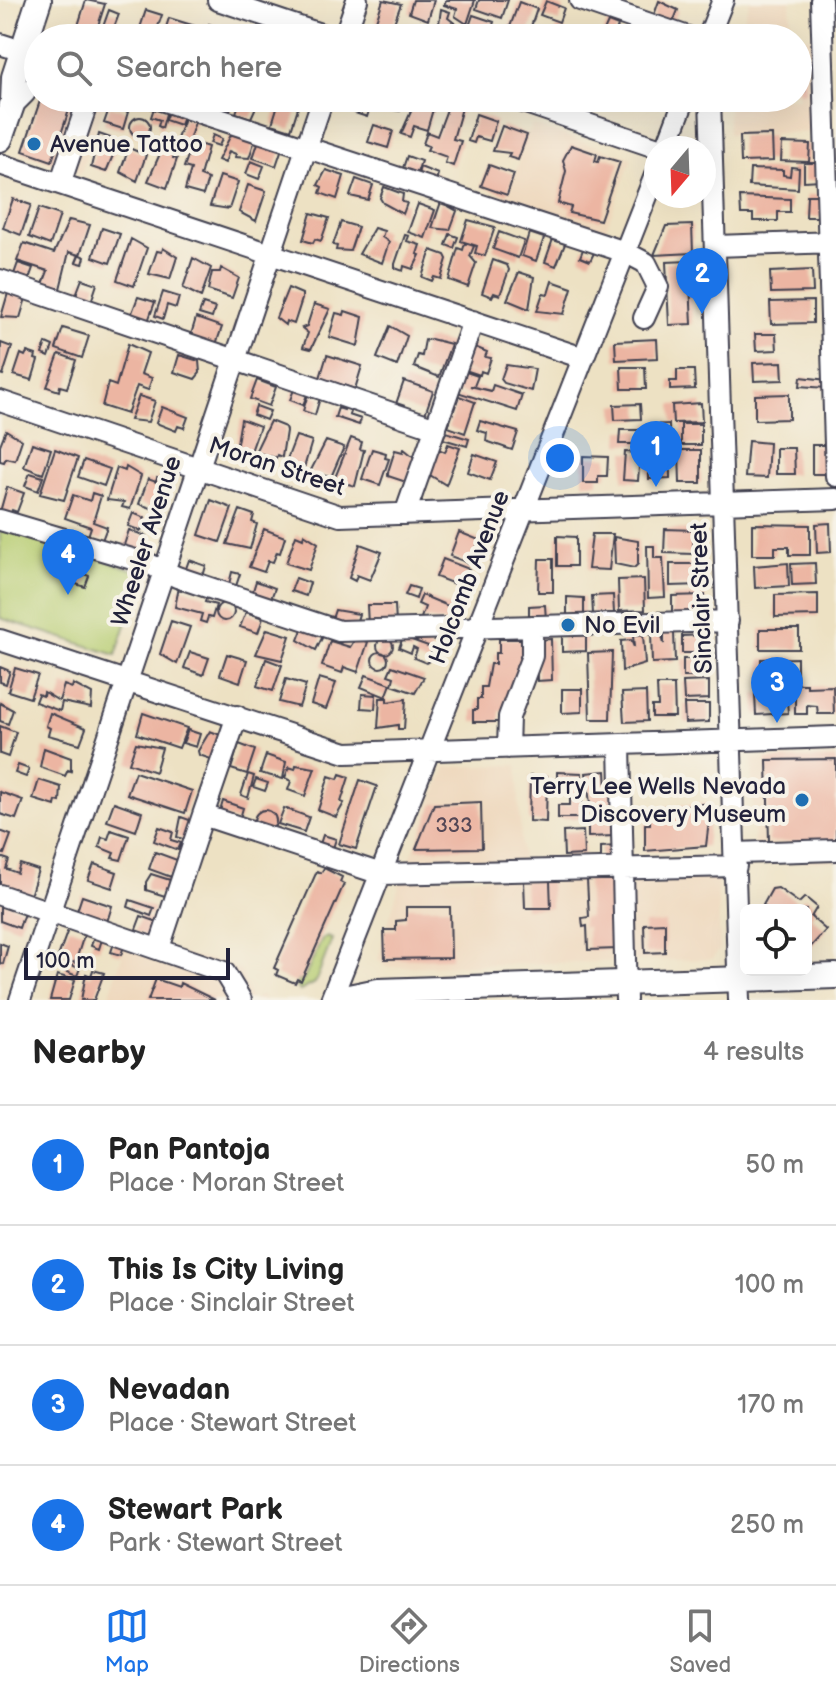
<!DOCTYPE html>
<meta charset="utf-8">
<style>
body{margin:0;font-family:"Balsamiq Sans",sans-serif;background:#f6f6f6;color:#222}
.controls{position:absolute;right:24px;bottom:24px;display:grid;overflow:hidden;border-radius:12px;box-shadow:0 8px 32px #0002}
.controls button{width:72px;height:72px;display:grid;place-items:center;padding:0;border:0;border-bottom:2px solid #e0e0e0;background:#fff;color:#222;font:40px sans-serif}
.compass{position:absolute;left:644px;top:136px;width:72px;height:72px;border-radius:50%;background:#fff;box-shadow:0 8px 32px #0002;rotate:199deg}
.scale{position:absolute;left:24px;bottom:20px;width:206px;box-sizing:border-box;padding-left:8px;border:4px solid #22223b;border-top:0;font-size:22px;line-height:28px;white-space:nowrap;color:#22223b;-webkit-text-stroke:6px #f7f3e8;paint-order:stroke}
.you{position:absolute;left:560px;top:458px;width:28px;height:28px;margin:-20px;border:6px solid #fff;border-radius:50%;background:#1a73e8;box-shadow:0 0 0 12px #1a73e833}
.badge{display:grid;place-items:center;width:52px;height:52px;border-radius:50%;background:#1a73e8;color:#fff;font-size:26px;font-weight:700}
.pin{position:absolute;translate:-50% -66px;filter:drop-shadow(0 2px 4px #0008)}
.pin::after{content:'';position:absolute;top:42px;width:28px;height:24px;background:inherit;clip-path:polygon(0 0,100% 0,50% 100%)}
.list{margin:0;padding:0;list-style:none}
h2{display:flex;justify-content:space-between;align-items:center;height:104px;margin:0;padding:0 32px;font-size:34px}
h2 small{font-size:26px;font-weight:400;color:#767676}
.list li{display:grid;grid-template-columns:52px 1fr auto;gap:24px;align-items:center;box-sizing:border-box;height:120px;padding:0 32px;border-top:2px solid #e0e0e0}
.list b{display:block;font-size:30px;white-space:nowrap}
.list p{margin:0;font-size:26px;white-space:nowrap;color:#767676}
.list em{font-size:26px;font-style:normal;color:#767676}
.icon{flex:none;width:44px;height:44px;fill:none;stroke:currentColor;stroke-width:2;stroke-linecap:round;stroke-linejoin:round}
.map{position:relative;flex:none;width:836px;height:1000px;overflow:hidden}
.search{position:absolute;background:#fff;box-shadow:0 8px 32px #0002;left:24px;right:24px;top:24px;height:88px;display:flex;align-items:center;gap:20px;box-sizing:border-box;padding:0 28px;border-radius:44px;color:#767676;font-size:30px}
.sheet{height:584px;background:#fff}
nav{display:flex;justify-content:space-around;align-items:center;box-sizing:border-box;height:112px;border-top:2px solid #e0e0e0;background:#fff;font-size:22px;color:#767676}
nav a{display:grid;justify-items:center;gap:4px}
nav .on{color:#1a73e8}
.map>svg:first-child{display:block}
</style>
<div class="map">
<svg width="836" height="1000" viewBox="0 0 836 1000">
<rect width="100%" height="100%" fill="#f7f3e8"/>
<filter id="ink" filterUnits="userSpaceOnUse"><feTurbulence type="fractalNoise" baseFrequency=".0125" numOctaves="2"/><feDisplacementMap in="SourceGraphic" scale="16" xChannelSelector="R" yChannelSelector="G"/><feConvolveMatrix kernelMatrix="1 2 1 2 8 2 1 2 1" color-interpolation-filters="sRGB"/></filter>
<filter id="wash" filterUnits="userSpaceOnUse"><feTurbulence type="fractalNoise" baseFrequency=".006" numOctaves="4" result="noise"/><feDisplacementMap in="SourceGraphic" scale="32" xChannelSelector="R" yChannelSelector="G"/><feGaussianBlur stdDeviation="1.8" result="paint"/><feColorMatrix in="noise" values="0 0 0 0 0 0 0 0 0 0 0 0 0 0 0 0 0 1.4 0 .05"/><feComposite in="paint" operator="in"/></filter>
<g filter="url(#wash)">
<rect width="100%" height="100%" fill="#ede1c3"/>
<path fill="#eed7bb" d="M750 0H790L791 38H737Z
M815 37 818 132 728 134V98H798V38Z
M39 98H106L81 173 20 153Z
M532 125 632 158 602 239 503 207Z
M836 756V861L754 863 752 759Z
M517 765 522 863 406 869 446 767Z
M717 872 720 949 712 959 386 967 378 959 401 879Z
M126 943 221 962 241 971 251 1000 262 995 265 1000H108Z"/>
<path fill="#b6cc70" stroke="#6c7756" stroke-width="2" d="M0 526 143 573 116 655 0 618Z
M327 937 332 939 315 983 300 991 296 986 299 980 303 981 322 939Z"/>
<g id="blocks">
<path fill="#ecb5a2" d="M86 0 105 4 95 35 77 29Z
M383 0 401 4 392 28 376 21Z
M413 0H434L428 20 409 13Z
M446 0H475L467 24 455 16 457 9 444 5Z
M479 0H508L502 18 476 9Z
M546 1 564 8 559 22 540 15Z
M659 1 678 10 672 25 653 18Z
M519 2 537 9 527 38H506Z
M441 9 450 12 448 18 457 25 456 38H437Z
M109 10 119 14 110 38H99Z
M146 10 162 15 154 38H141L138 34Z
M473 15 494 22 489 38H465Z
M169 18 195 26 191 38 163 37Z
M608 22 618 26 614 38H601Z
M209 24 220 28 219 31 227 34 225 38H204Z
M557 27 566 30 563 38H554Z
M804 48 805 91 798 92V49Z
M41 98H73L52 161 23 151Z
M210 98H239L228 112 207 105Z
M241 98H260L251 118 236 113Z
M280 98H301L291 130 272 124Z
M348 98H373L367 117 355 113 357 107 347 104Z
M383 98H405L400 111 379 108Z
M417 98 436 99 427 130 414 126 410 137 401 134Z
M619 98H640L638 104Z
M449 104 462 108 453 139 461 141 453 166 445 163 447 157 427 150 429 146 423 144 427 132 437 136Z
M155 105 167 110 162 128 158 126 160 120 151 117Z
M110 106 128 112 123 129 104 123Z
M169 109 184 114 180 125 165 120Z
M476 114 496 121 490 141 476 137 474 143 468 141Z
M130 127a10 10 0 1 1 20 0a10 10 0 1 1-20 0Z
M184 119 195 122 188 143 177 139Z
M374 125 393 131 388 148 368 142Z
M502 126 527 135 518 160 508 157 510 153 493 151Z
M234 129 255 140 249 158 235 157 236 154 229 151 225 163 218 160Z
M99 134 119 141 106 172 91 167Z
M213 135 222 139 219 146 210 143Z
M772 135 773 161 741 162 740 136Z
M259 140 282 148 276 166 253 158Z
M193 142 208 147 200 176 208 179 203 195 185 190 191 169 184 167Z
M782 143 810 144 809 162 781 161Z
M571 145 597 154 595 161 598 162 600 156 620 162 600 220 569 213 571 207 558 203 566 171 563 160Z
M129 148 146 155 137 181 120 172Z
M162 149 174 153 173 158 177 159 167 188 148 181Z
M407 156 421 161 417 173 403 168Z
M251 161 264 166 259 179 246 174Z
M804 163H821V180L804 181Z
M489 165 514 174 507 195 481 186Z
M420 167 438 174 435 184 417 178Z
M791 167 799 168 798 189 749 186 750 169 783 170V175L790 176Z
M326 170 344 176 337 199 320 193 322 187 318 185Z
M220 176 238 182 229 209 210 206Z
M356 179 373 185 368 200 350 196Z
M248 185 266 191 256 221 239 212Z
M384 187 403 194 402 202 407 203 403 214 383 203 380 198Z
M807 195H822V217H806Z
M740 197 790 199V212H778V221H753V214H741Z
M13 199 31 205 21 235 3 228Z
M441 202 457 211 450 230 432 228Z
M418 204 435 210 425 238 408 232Z
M39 208 60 215 50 245 29 237Z
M311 213 329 218 321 241 315 239 313 243 303 240Z
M69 220 90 225 80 255 85 257 83 264 76 262 79 255 69 252 59 293 42 287 48 271 17 261 24 243 54 253Z
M468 220 495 227 485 256 475 253 477 246 461 241Z
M341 222 358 227 350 251 336 250 337 246 333 245Z
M692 225 693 253 654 255 666 226Z
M102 228 120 234 110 263 93 257Z
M374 228 384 231 382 237 389 242 382 263 359 254Z
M499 232 524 241 518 258 493 249Z
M529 233 544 238 536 261 522 256Z
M450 234 458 237 454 248 446 245Z
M405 235 409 236 407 241 420 245 417 254 420 255 413 269 404 266 403 271 395 268V264Z
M131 239 147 248 134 286 117 280Z
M553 239 565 244 556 266 545 262Z
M465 243 474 246 470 256 476 263 468 287 449 280 458 248 463 250Z
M584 247 595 251 590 261 580 257Z
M163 248 177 257 170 279 149 274 157 251 162 252Z
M431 250 445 255 447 259 441 279 434 277 432 281 422 277Z
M193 258 211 268 201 297 183 288Z
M493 260 507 265 509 270 500 295 494 293 492 297 482 293Z
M689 261 692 324 669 325 666 262Z
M18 263 33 268 28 282 13 277Z
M221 268 239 278 232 298 208 290 212 272H220Z
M812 270 813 292 771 293 770 272Z
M519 272 534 277 529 309 507 300Z
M82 279 97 284 90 305 74 300Z
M552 281 572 288 564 314 537 311 543 293 548 294Z
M288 288 302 294V299L294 324 286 321 285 325 276 318Z
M163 292 179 297 176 308 167 305 163 319 155 316Z
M8 293 26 298 20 318 1 317Z
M138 297 155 302 147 324 130 318Z
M813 301V323L771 324 770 302Z
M203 304 215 308 212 318 199 314Z
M314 304 330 309 311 349 303 347 308 333 302 328 307 326Z
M345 311 363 317 358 346 329 337 336 313 344 315Z
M196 318 222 327 215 347 190 338Z
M390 326 407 336 397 366 377 358Z
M63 328 89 336 82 358 56 349Z
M755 334H776L777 350 756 351Z
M431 339 451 344 439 377 414 367 418 355 422 356 425 340Z
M657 339 658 358 616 360 615 341Z
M1 343 12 347 3 375 0 374Z
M46 343 53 346 49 357 42 354Z
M128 344 148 353 141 374 152 378 148 390 137 386 127 414 102 406 108 383 116 386Z
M470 345 487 352 485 357 491 358 486 373 481 371 480 375 462 369Z
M27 352 36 355 35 359 38 360 32 380 14 375 21 354 25 356Z
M59 354 76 360 67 388 60 386 59 391 47 387Z
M179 355 199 361 200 373 195 379 174 372Z
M327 355 362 366 355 389 320 378Z
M782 362 783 380 754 381 753 363Z
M506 365 535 369 531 391 504 383 501 379Z
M621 367H645L646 389H622Z
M677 370H694L695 389 670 390V381H677Z
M463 371 478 376 474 386H470L491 391 493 385 522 395 517 411 454 391Z
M801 377 827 380 826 388 800 386Z
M257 380 276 387 269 406 250 399Z
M404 381 433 391 425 414 396 404Z
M295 387 308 392 303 405 290 400Z
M308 394 320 398 315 415 303 411Z
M789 394V419L755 420V395Z
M139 396 155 401 148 422 130 420Z
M459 396 475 402 465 433 448 427Z
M701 403 702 422 673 423 672 405Z
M640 404 641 419 615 420 614 405Z
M256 406 270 411 266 420 253 415Z
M162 407 188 417 184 428 178 426 176 431 156 423Z
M345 407 351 409 349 415 361 419 359 425 335 417 338 408 344 410Z
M241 419 260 426 250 454 236 449Z
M270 421 285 427 286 431 282 457 277 455 276 458 255 452Z
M480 421 518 432 512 450 486 441 487 433 477 430Z
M669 424 670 478 649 479 648 425Z
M681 424H701V445H681Z
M6 430 22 440 15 460 6 458 4 462 0 461V445Z
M620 430H640V444H619Z
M446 432 469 439 467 446 443 439Z
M296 436 312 441 303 471 286 462Z
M351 438 362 442 360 449 364 450 355 486 334 480Z
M326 441 344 447 331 477 310 472Z
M748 441 769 443 767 478 745 477Z
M32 443 51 449 43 474 24 467Z
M448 444 460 448 446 485 430 475 436 448 445 452Z
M812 445H827V474H812Z
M776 448H794L795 474H776Z
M55 449 78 458 64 500 40 494Z
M372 449 386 453 385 458 389 459 380 485 362 479Z
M404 449 414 457 406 482 388 476V472L395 450 403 452Z
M679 450H701V483H680Z
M625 452 640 453 638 481 623 480Z
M474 454 497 462 490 480 468 472Z
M583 456 608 457 607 476H598V483H583Z
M84 460 110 469 104 486 78 477Z
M126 467 141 476 130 509 122 507 124 502 107 500 117 468 125 471Z
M30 473 43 477 38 491 25 486Z
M157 478 168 482 170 487 166 498 163 497 160 511 139 504 148 479 156 482Z
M7 487 24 493 17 512 12 510 10 516 0 512Z
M92 493 101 496 93 522 107 527 102 540 88 536 91 527 65 518 73 495 90 501Z
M211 500 232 508 220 542 199 535Z
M240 510 254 515 252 522 257 524 250 549 227 544Z
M133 513 145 518 141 531 128 526Z
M830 523 831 552 817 553 816 524Z
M752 524 810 525V555H789V547H775V555H752Z
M264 529 285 537 280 553 277 552 273 562 268 561 264 572 249 567Z
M665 529 694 530 693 554 664 553Z
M129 530 146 536 144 543 147 544 140 557 122 551Z
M459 532 479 540 471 564 450 556Z
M304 534 318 543 309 570 286 563 296 535 303 538Z
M592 534H613L609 570 588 569Z
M557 536 576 537V566H557Z
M614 537 638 541V564L634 568 615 564Z
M360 544 382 552 370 580 357 575 355 581 349 578Z
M647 546H654V558H663L665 597 648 598Z
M443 559 469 569 462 587 436 577Z
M539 559H553V592H538Z
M189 560 206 566 202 580 184 574Z
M58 562 71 567 69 575 55 571Z
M788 563 789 586 755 588 754 566Z
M815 563 816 584 792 585 791 564Z
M670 564H703V585L670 586Z
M77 571 89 576 85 587 73 583Z
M232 572 240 574 236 586 229 584Z
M296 578 310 583 306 596 291 591Z
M644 579 645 610 619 611 618 580Z
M256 581 275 588 270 601 252 594Z
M409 586 419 589 416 599 405 595Z
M179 587 207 596 205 602 216 605 212 618 208 617 206 623 200 621 202 614 175 607Z
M818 594V616L775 617V595Z
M422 595 453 608 448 623 421 618 425 607 418 604Z
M613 595 614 613 593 614 592 596Z
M705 595V616L672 617V596Z
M567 597 584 598V620H567Z
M216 612a9 9 0 1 1 18 0a9 9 0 1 1-18 0Z
M367 605H395L396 624 368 625Z
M545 605 546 620 529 621V606Z
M335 610 359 614 355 627 331 622Z
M246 612 263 618 258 633 240 627Z
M171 621 190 627 177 664 160 654Z
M303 627 324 634 316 650 298 640Z
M267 629 290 636 282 660 256 654Z
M760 629H799V649H760Z
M661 632 664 644V632H674L675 662 652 663 651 633Z
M562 633H586V651L562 652Z
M643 634 645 664 622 671 621 641 631 640 634 647 633 635Z
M706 635V653H682V636Z
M403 637 431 647V660L426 663 414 658 417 649 413 647 411 653 399 648Z
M377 646a8 8 0 1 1 16 0a8 8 0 1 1-16 0Z
M356 638 368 642 358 672 344 667 342 673 322 666 330 641 350 647Z
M499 639H527L522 664H517L509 699H505V710H500V722H473V710H477V699H481V687H486L490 664H495V653H499Z
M551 639 552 680 537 681 536 640Z
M190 652 209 658 203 675 184 668Z
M612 652 610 719H590L588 653Z
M372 660a8 8 0 1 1 16 0a8 8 0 1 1-16 0Z
M227 654 247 660 240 682 220 675Z
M797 658V677L761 678V659Z
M266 659 282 665 273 691 257 686Z
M683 659H708V677H683Z
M392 666 424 677 415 693 392 685 394 677 388 675Z
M0 667 10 671 6 684 0 682Z
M15 668 38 675 30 698 8 691Z
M366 675 391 684 386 697 361 687Z
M319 678 336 683 326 709 311 704Z
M286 679 306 685 299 707 279 702Z
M709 681V699L684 700 683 682Z
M73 684 92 694 91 708 62 702 60 711 35 702 38 694 43 696 44 692 59 701 64 685 72 688Z
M795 684H807V687L833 686 834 714H818L817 706 807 705V714H795Z
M657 685H674L675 717H652V706H658Z
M562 689H582V712L562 713Z
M786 689 788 713 756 715 755 694Z
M646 692 647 721 624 722 622 693Z
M362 694 376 695 375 709 361 708Z
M380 698H387V702L406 699 404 729H398V725L378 728Z
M0 703 13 710 8 724 0 721Z
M684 704H709V722L685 723Z
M50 713 86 728 80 744 48 735 50 728 46 726Z
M143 713 187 728 179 748 137 734Z
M0 726 16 732 8 757 0 754Z
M188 730 200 734 196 747 183 743Z
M210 731 226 737 217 761 199 755 198 751Z
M136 743 162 748 155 772 129 763Z
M239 744 255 750 247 774 231 769Z
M44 748 71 758V771L68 770 65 776 40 767Z
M266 755 286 762 283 779 260 773Z
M836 759V841L769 842 767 760Z
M18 765 29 769 26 777 15 773Z
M296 765 315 768 305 796 288 790 291 781 285 778 289 767 295 769Z
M606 771 607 790H613L614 810 591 811 586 773Z
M135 772 192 791 185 813 127 794Z
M557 772 582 773V818H558V805H570V786L557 785Z
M248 774 254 776 248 798 241 795Z
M340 774 349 777 341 802 344 803 336 817 318 810 329 776 338 779Z
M530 776H547L546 822 529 821Z
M256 779 268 783 265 791 253 787Z
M39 780 61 787 60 802 56 801 55 806 33 799Z
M360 780 377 786 356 849 339 844Z
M0 792 23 800 16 819 0 814Z
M223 801 243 808 239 822 219 815Z
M114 802 142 812 136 831 107 821Z
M481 802 482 848 416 849 434 804Z
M701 804H711L706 846 645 851V824H650V808Z
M284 808 309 817 304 832 278 824Z
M254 821a11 11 0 1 1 22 0a11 11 0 1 1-22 0Z
M181 817 198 823 192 842 177 837Z
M588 820H615V836L588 837Z
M159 827 173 832 171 840 181 843 178 850 154 841Z
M111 830 129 836 121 860 112 858 114 853 99 847 102 837 108 839Z
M0 831 11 835 4 854 0 853Z
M583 831 584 855 564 856 563 832Z
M323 835 336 839 331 854 318 850Z
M618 846V860L601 861V847Z
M155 852 177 860 171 877 149 869Z
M0 857 9 860 6 869 17 873 20 864 38 870 30 896 0 886Z
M94 864 117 872 112 888 88 880Z
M324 868 342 877 340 882 344 884 301 981 297 979 295 983 276 975 278 970 274 968 317 871 321 873Z
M151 874 170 880 165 896 146 890V882Z
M614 879 618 949 588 950 587 926 583 927 582 918 589 917 587 880Z
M524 881H550L551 908H525Z
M778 888 799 903 805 897 817 907 811 917 826 930 806 952V910H768L763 905 772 889Z
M82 896 112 906 107 922 77 911Z
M130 900 154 908 151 916 128 907Z
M0 901 25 910 19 928 0 921Z
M406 907H450L451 958 385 959 384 930H396V921L406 920Z
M141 916 158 922 152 937 135 932Z
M665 923V952L645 953 644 924Z
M69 927 85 932 75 963 58 957Z
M95 933 103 936 99 949 91 946Z
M115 940 125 943 121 955 111 952Z
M0 943 8 946 3 964 0 963Z
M67 964 80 968 77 976 64 971Z
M93 970 104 973 94 1000H81L86 974 91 976Z
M57 975 75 980 69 1000H50Z
M156 979 179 987 180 983 215 1000H148Z"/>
</g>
</g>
<g filter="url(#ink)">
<use href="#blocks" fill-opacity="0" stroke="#403f4f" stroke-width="2"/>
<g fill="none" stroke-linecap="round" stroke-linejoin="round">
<g stroke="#403f4f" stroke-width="24">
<path id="minor" d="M218 0 332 38
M580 0 691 38
M821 0 836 476
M344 38 357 0
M708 38 723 0
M0 44 22 51
M36 58H38
M155 98 625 252 646 263 658 287 644 318
M511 98 658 148
M710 98 739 1000
M666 148 685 98
M0 164 583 358
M60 184 89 98
M716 246 836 242
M0 280 436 428
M0 401 340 516 836 499
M405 514 473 321
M0 520 149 564 177 577 339 631 728 621
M0 640 346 753 836 737
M620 745 626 1000
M508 748 509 717 532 656V626
M203 815 237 716
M735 853 836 850
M0 895 224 972 241 1000
M159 948 203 815 381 874 736 866
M20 1000 323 98
M331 1000 656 173"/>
</g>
<g stroke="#403f4f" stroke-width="28">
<path id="major" d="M13 102 14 77 39 0
M0 139 13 102 23 92
M334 1000 378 991 836 976"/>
</g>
<use href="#minor" stroke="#fff" stroke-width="20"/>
<use href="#major" stroke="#fff" stroke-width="24"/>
</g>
</g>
<g fill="#1f6fb2" stroke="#f7f3e8" stroke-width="3">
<circle cx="34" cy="144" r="8"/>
<circle cx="568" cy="625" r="8"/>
<circle cx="802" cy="800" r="8"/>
</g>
<g text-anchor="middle" stroke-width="8" stroke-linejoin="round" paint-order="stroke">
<g font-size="20" fill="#544755">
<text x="454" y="832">333</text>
</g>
<g font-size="24" fill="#22223b" stroke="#f7f3e8" text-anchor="start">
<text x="50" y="152">Avenue Tattoo</text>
<text x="584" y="633">No Evil</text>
<text x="786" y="794" text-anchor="end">Terry Lee Wells Nevada<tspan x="786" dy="28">Discovery Museum</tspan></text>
</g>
<g font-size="24" fill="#22223b" stroke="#f7f3e8">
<text transform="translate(277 466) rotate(18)" y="8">Moran Street</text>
<text transform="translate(146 541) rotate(-72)" y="8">Wheeler Avenue</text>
<text transform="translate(469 577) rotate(-69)" y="8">Holcomb Avenue</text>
<text transform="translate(701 598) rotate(-92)" y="8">Sinclair Street</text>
</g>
</g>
</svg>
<div class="controls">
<button><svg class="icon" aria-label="locate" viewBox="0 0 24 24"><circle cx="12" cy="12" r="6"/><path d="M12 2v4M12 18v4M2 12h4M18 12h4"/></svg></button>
</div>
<svg class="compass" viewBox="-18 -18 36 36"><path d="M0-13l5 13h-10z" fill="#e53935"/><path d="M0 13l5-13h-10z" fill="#767676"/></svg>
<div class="scale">100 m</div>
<div class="you"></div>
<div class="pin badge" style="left:656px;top:487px">1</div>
<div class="pin badge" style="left:702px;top:314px">2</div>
<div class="pin badge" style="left:777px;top:723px">3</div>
<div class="pin badge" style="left:68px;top:595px">4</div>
<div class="search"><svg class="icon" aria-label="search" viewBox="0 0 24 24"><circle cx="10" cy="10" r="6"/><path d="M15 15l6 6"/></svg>Search here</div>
</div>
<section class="sheet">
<h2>Nearby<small>4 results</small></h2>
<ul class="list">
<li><span class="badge">1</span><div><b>Pan Pantoja</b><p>Place · Moran Street</p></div><em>50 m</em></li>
<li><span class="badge">2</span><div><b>This Is City Living</b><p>Place · Sinclair Street</p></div><em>100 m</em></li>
<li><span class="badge">3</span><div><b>Nevadan</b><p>Place · Stewart Street</p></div><em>170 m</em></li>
<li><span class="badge">4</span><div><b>Stewart Park</b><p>Park · Stewart Street</p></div><em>250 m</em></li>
</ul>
</section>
<nav>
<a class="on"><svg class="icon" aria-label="map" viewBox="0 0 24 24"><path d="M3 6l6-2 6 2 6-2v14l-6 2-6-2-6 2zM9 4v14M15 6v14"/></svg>Map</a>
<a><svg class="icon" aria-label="directions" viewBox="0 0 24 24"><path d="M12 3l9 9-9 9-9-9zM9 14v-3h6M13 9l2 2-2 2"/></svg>Directions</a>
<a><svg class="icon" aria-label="saved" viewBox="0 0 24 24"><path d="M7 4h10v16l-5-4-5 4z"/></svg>Saved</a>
</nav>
